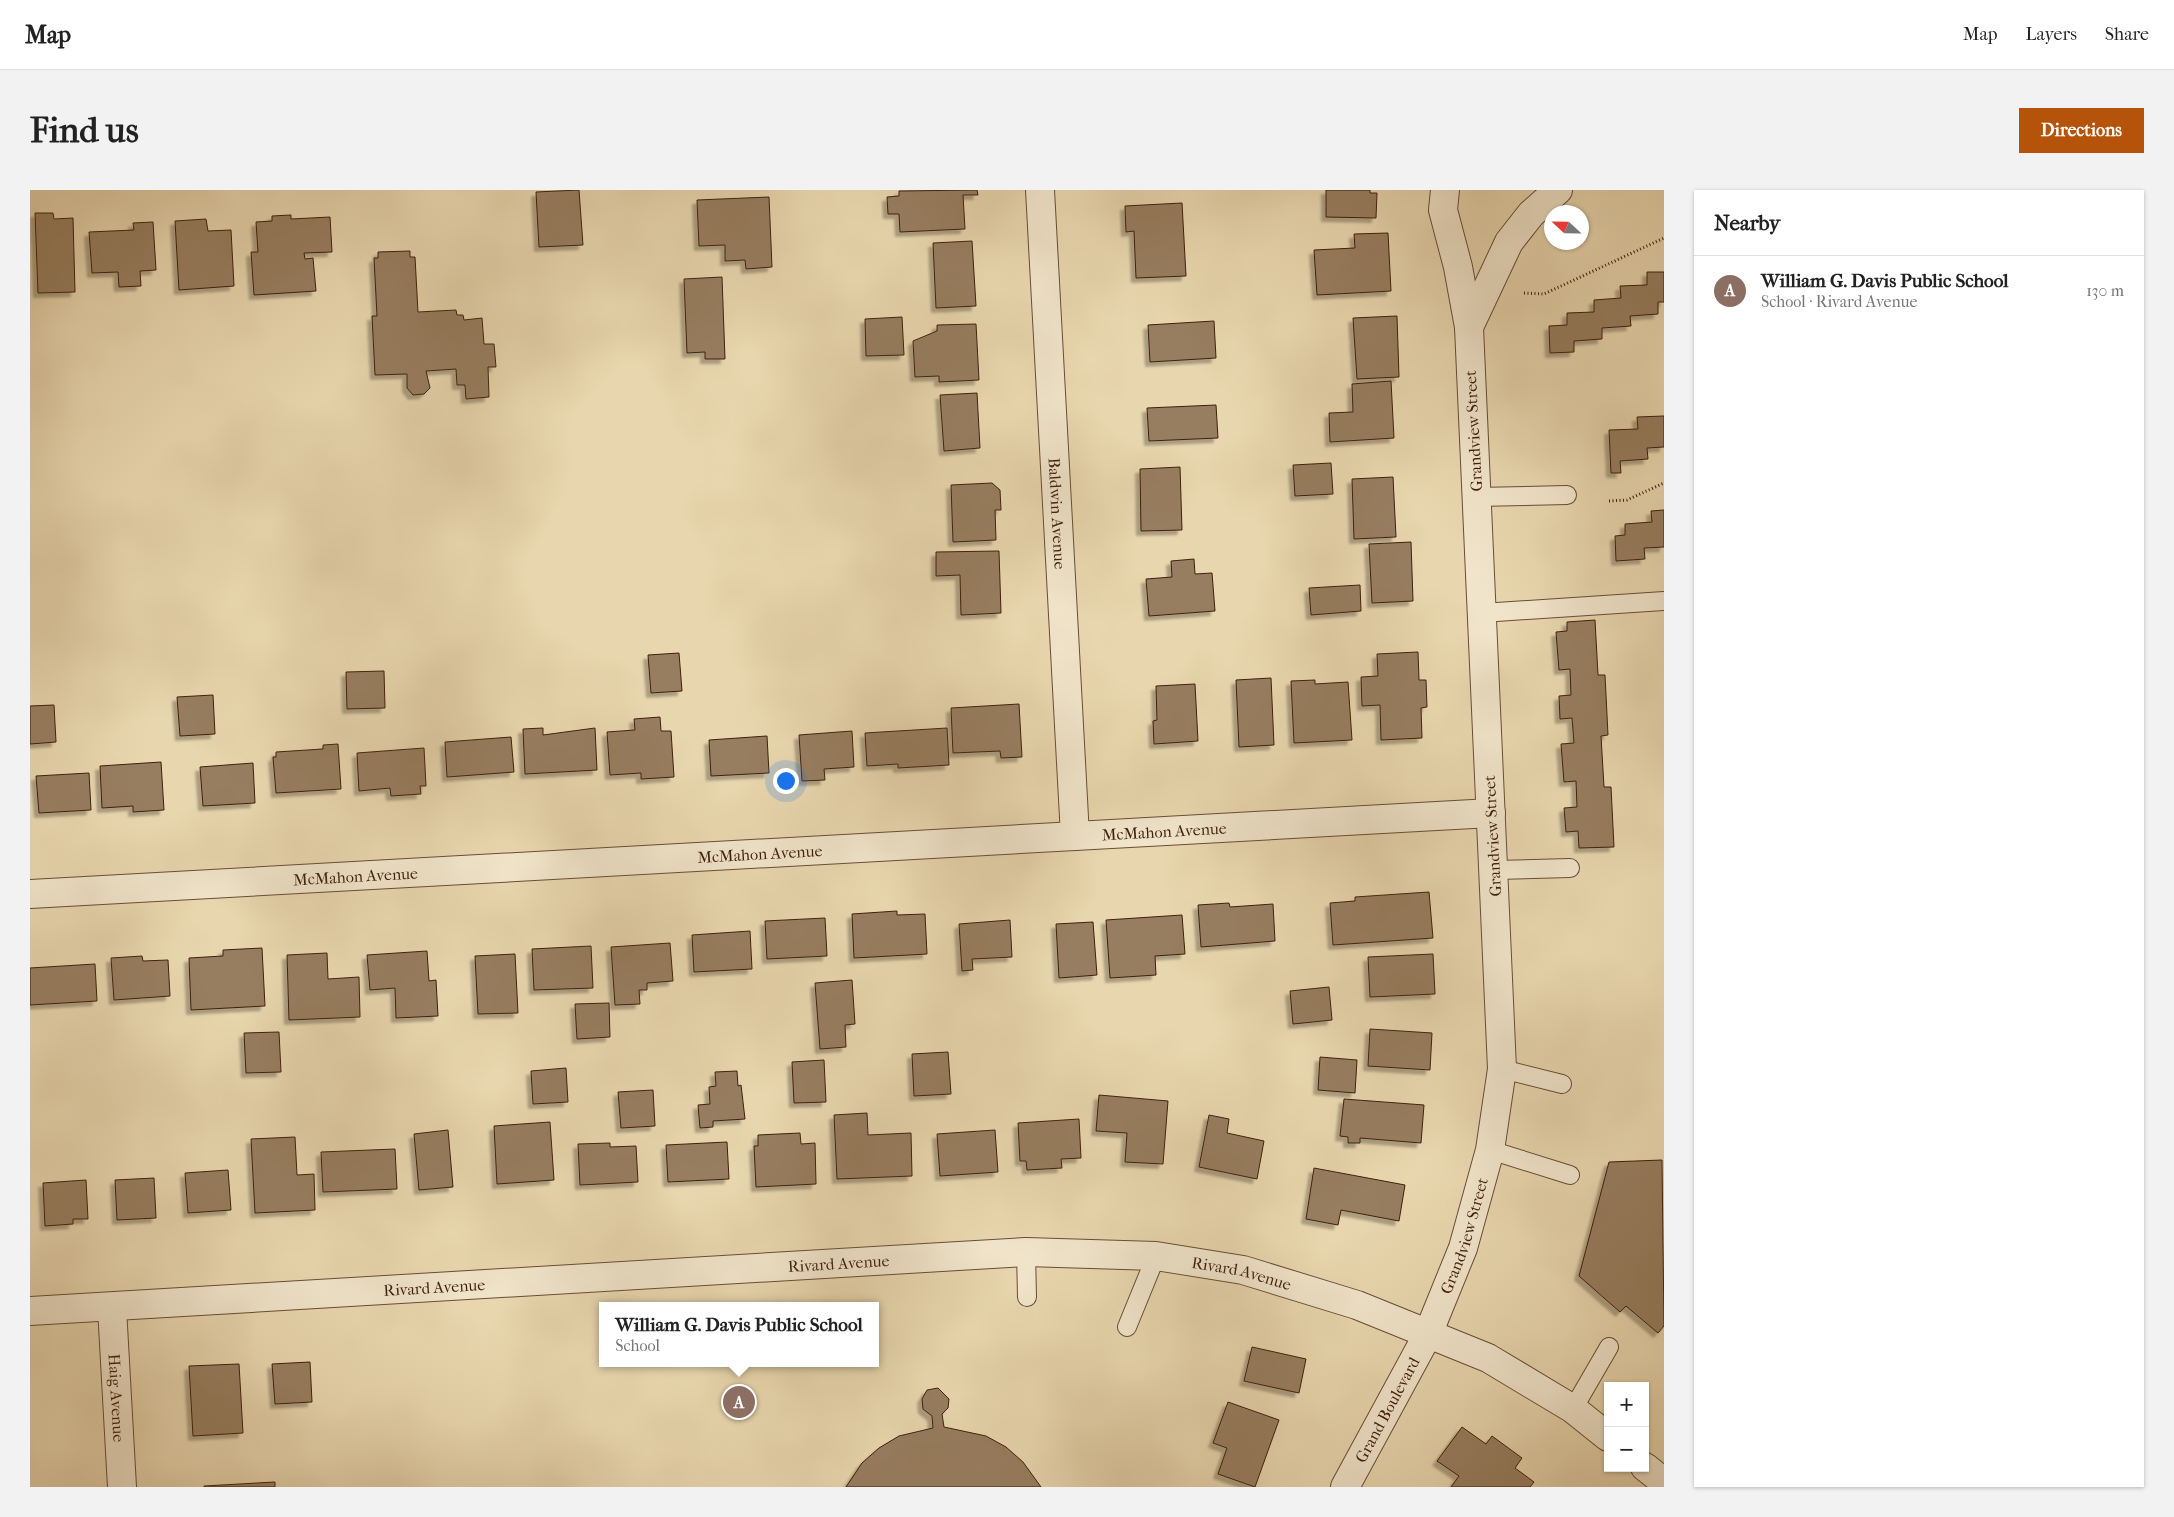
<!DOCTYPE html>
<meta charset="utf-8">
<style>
body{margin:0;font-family:"IM FELL French Canon",serif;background:#f2f2f2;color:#222}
.controls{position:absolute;right:15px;bottom:15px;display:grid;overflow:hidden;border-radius:0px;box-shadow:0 1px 4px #0004}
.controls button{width:45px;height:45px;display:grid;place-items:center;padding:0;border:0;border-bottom:1px solid #e0e0e0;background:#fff;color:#222;font:25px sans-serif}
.compass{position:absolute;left:1514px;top:15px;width:45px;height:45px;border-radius:50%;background:#fff;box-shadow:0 1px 4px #0004;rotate:292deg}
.you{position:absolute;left:755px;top:590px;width:18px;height:18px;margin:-12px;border:4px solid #fff;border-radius:50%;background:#1a73e8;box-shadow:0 0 0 8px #1a73e833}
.badge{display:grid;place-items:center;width:32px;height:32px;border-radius:50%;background:#b45309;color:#fff;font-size:16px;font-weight:700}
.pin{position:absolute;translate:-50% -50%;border:2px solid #fff;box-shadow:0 1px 5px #0006}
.popup{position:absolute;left:569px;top:1112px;width:280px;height:65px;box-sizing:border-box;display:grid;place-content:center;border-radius:0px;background:#fff;filter:drop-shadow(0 1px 4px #0005);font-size:16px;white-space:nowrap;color:#767676}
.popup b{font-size:19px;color:#222}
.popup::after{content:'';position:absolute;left:50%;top:100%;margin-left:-10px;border:10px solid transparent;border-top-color:#fff}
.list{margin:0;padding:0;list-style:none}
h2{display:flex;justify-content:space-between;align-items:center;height:65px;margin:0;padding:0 20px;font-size:21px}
h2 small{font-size:16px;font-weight:400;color:#767676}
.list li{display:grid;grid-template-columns:32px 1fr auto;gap:15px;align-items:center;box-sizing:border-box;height:70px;padding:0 20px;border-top:1px solid #e0e0e0}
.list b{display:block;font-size:19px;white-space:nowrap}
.list p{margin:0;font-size:16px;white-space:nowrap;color:#767676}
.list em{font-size:16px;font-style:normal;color:#767676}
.map{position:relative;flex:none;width:1634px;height:1297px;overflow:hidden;border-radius:0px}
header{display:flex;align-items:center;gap:30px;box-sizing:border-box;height:70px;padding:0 25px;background:#fff;border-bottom:1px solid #e0e0e0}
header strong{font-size:24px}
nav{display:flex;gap:28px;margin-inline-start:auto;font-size:18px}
.intro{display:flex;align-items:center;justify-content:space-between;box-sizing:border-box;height:120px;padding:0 30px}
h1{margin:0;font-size:35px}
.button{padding:12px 22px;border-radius:0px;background:#b45309;color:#fff;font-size:18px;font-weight:700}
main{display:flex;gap:30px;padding:0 30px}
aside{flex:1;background:#fff;border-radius:0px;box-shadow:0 1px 4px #0004}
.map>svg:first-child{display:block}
</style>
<header>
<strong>Map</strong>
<nav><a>Map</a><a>Layers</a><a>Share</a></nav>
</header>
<div class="intro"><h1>Find us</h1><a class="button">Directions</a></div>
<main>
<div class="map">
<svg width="1634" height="1297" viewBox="0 0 1634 1297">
<defs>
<filter id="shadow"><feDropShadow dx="-4.5" dy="4.5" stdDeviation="1" flood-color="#0004"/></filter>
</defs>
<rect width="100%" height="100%" fill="#e8d6ae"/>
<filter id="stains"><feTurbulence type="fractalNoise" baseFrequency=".004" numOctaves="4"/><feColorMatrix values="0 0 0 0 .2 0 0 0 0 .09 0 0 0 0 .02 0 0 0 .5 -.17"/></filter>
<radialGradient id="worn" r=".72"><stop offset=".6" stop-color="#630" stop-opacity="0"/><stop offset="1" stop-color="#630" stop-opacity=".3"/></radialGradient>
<path fill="#977e61" stroke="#401f0e" filter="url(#shadow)" d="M549 0 553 55 509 57 506 2Z
M947 0 948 5H933L935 39 870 42 869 24H858L857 7 869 6V1Z
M1296 0H1340V3H1347L1346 28 1296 27Z
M739 7 742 77 716 79 715 70 695 71V55L669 56 667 10Z
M1152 13 1156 86 1106 88 1104 41 1096 42 1095 16Z
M5 23H23L24 29 43 28 45 102 8 103Z
M261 25V29L300 27 302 62 274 63 275 69 283 68 286 101 224 105 221 62H228L226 32 242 31V26Z
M176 29 178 41 201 40 204 96 149 100 145 31Z
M123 32 126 80 110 81 111 96 89 97 88 82 62 83 59 42 104 40 103 33Z
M1358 43 1361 101 1287 105 1284 60 1325 58 1324 44Z
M942 51 946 116 906 118 903 53Z
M380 61V67H385L388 122 426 120 427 125H433L434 130 452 128 454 154H464L466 177H458L459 207 436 209 435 195H427L426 179 396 181 400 198 394 204 383 205 377 198V184L345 185 342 126H347L344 68H348V62Z
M1617 82H1634V112H1628V124L1600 126 1601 136 1572 138V149L1544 151V162L1520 163 1519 136 1537 135V123L1564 122V110L1591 108 1590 96 1617 95Z
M692 87 695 169H675V162L657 163 654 89Z
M1367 126 1369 187 1327 189 1323 128Z
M872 127 874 165 836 166 835 129Z
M1184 131 1186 168 1120 172 1118 135Z
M946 134 949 190 909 192V186L885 187 883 151 907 141V135Z
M1361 191 1364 248 1300 252 1299 223 1323 222 1322 194Z
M947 203 950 258 914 261 910 205Z
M1186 215 1188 248 1119 251 1117 218Z
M1634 226V257L1617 258 1618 269 1590 271 1591 283H1581L1579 240 1608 239 1607 227Z
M1301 273 1303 304 1265 306 1263 275Z
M1150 277 1152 340 1111 341 1110 279Z
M1363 287 1366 347 1324 349 1322 289Z
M962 293 970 300 971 320H965L966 350 923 352 921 295Z
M1634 320V357L1614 358 1615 369 1586 371 1585 346 1595 345V334L1622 332 1621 321Z
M1381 352 1383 411 1342 413 1339 354Z
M969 361 971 423 931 425 930 385 906 386V362Z
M1164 369 1165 384 1182 383 1185 421 1119 426 1116 389 1142 387 1141 371Z
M1330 395 1331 421 1281 425 1279 398Z
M1565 430 1568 485H1575L1578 545 1571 546 1574 597H1581L1584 657 1549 658 1548 641 1536 642 1534 618 1547 617 1546 591 1534 592 1531 554 1544 553 1542 528 1530 529 1529 506 1541 505 1540 479 1529 480 1526 442 1537 441V432Z
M1388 462 1389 490H1396L1397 517 1391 518 1392 548 1351 550 1350 515 1332 516 1331 487 1348 486 1347 464Z
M649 463 652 501 621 503 618 465Z
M354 481 355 518 317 519 316 482Z
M1241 488 1244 555 1209 557 1206 490Z
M1285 490V494L1318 492 1322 550 1264 553 1261 491Z
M1165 494 1168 551 1124 554 1123 531 1127 530 1126 496Z
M183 505 185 544 150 546 147 507Z
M989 514 992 567 971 568 970 561 923 563 921 518Z
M24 515 26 552 0 554V516Z
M630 527 631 541H641L644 587 611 589V583L580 585 577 542 605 540 604 529Z
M513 538V545L565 538 567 580 495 584 493 539Z
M917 538 919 575 868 578V574L837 576 835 543Z
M822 541 824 577 794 579 795 590 772 591 769 545Z
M737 546 739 583 681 586 679 550Z
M481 547 484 582 417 587 415 552Z
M308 554 311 599 246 603 243 567H246V562L293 559V555Z
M394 558 396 596H390L391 604 361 606 360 598 329 601 327 563Z
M131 572 134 620 103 622V616L72 618 70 576Z
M223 573 225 613 173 616 170 577Z
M59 583 61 620 9 623 6 586Z
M1399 702 1403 748 1303 755 1300 713 1325 711V707Z
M1199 713 1200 717 1243 714 1245 751 1171 757 1168 715Z
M867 721V725L895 724 897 764 824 768 822 724Z
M1152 725 1155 764 1125 766 1126 785 1080 788 1076 730Z
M795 728 797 766 737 769 735 731Z
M980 730 982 767 942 769 943 780 932 781 929 734Z
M1063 732 1067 785 1029 788 1026 734Z
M720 741 722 779 664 782 662 745Z
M640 753 643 791 617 793V800H609L610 814 585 815 581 757Z
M561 756 563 798 504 800 502 759Z
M232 758 235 816 161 820 159 768 193 766V760Z
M397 761 399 791 406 790 408 826 366 828 365 798 340 800 337 765Z
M297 763 298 789 329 787 330 827 259 830 257 765Z
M485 764 488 823 448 824 445 766Z
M1403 764 1405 804 1340 807 1338 767Z
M112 766 113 771 138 770 140 806 84 810 81 768Z
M65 774 67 811 0 815V778Z
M822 790 825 834 815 835 816 857 790 859 785 793Z
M1299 797 1302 830 1263 834 1260 801Z
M579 813 580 847 547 849 545 814Z
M1340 839 1402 843 1400 880 1338 876Z
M249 842 251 882 216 883 214 843Z
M918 862 921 904 884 906 882 864Z
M1290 867 1327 870 1325 903 1288 900Z
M794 870 796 912 764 913 762 872Z
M536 878 538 912 503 914 501 881Z
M707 881 708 896 711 895 715 929 683 931V937L670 938 668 915 680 914 679 897 686 896 685 882Z
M623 900 625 936 591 938 588 902Z
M1069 905 1138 911 1133 974 1095 972 1097 943 1066 941Z
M1314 909 1394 915 1391 953 1330 948V953H1318V947L1310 946Z
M837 923 838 945 881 943 882 986 807 989 804 925Z
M1179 925 1199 929 1197 943 1234 951 1227 989 1169 977Z
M1049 929 1051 968 1031 969 1032 978 997 980 996 971H990L988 933Z
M520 932 524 990 467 994 464 936Z
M418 940 423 997 389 1000 384 944Z
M965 940 968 982 910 986 907 944Z
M770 943 771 954 785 953 786 994 726 997 724 956H728V945Z
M265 947 267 985 284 984 285 1020 225 1023 221 949Z
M697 952 699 989 638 992 636 955Z
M580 953V957L606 956 608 992 550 995 548 954Z
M365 959 367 999 293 1002 291 962Z
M1632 970 1634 1136 1628 1143 1596 1116 1590 1122 1549 1086 1579 972Z
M1284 978 1375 995 1369 1031 1311 1020 1308 1035 1276 1029Z
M198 980 201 1020 158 1023 155 983Z
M124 988 126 1028 87 1030 85 990Z
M56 990 58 1029H43V1034L15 1036 13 993Z
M1222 1157 1276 1169 1269 1203 1214 1191Z
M280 1172 282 1212 245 1214 242 1174Z
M209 1174 213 1243 163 1246 159 1176Z
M908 1198 919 1209 918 1218 912 1224 914 1237 956 1246 976 1257 993 1272 1011 1297H816L832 1273 849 1258 869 1246 903 1238 902 1226 893 1219 892 1209 897 1200Z
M1198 1212 1249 1230 1225 1297 1188 1284 1197 1258 1183 1253Z
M1432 1237 1456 1254 1462 1246 1492 1268 1485 1278 1504 1292 1500 1297H1421L1429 1286 1407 1271Z
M245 1292V1297H174V1296Z"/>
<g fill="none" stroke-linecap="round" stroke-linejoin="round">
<g stroke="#6a4d36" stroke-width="20">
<path id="lane" d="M1446 307 1537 305
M1452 423 1634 411
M1464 680 1540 678
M1472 879 1532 894
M1460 960 1540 985
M996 1062 997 1107
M1097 1137 1126 1066
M1543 1219 1579 1157"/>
</g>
<g stroke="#6a4d36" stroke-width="30">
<g id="street">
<path id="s1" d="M1010 0 1045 646"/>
<path d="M1415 0 1413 20 1428 77 1439 137"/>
<path id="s2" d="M0 704 1461 623"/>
<path id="s3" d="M82 1118 92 1297"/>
<path id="s4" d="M0 1121 996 1062 1126 1066 1213 1080 1327 1115 1458 1168 1543 1219 1578 1247"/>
<path d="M1615 1277 1634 1292"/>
<path id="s5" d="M1315 1297 1398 1144 1433 1058 1460 960 1472 879 1439 137 1479 52 1501 24 1528 0"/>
</g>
</g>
<path stroke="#401f0e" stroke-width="3" stroke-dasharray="1 2.5" stroke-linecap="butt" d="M1494 103 1514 104 1634 48
M1579 311 1597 310 1634 293"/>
<use href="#lane" stroke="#f0e4ca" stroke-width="18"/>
<use href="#street" stroke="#f0e4ca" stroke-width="28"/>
</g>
<g text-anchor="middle" stroke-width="5" stroke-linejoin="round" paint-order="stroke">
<g font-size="16" fill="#401f0e" stroke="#f0e4ca">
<text transform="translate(1443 241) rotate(-93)" y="6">Grandview Street</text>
<text dy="6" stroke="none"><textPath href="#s1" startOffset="324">Baldwin Avenue</textPath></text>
<text dy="6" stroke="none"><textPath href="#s2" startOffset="1136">McMahon Avenue</textPath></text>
<text transform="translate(1462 646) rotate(-93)" y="6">Grandview Street</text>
<text dy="6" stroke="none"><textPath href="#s2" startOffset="731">McMahon Avenue</textPath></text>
<text dy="6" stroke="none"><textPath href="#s2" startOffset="326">McMahon Avenue</textPath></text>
<text dy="6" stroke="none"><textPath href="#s5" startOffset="279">Grandview Street</textPath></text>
<text dy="6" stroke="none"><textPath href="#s4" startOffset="810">Rivard Avenue</textPath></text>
<text dy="6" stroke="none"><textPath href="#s4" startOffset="1215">Rivard Avenue</textPath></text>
<text dy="6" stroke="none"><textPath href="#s4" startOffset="405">Rivard Avenue</textPath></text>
<text dy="6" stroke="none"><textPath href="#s3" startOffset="90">Haig Avenue</textPath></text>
<text dy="6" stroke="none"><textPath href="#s5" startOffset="88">Grand Boulevard</textPath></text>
</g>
</g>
<rect width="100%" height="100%" filter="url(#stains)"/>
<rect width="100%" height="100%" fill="url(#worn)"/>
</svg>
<div class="controls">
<button>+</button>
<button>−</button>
</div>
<svg class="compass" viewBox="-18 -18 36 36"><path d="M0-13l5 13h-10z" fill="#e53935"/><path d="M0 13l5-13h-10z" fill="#767676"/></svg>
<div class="you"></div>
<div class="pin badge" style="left:709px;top:1212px;background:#8d6e63">A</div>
<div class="popup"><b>William G. Davis Public School</b>School</div>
</div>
<aside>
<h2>Nearby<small></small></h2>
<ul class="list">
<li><span class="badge" style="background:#8d6e63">A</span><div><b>William G. Davis Public School</b><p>School · Rivard Avenue</p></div><em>130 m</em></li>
</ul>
</aside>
</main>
